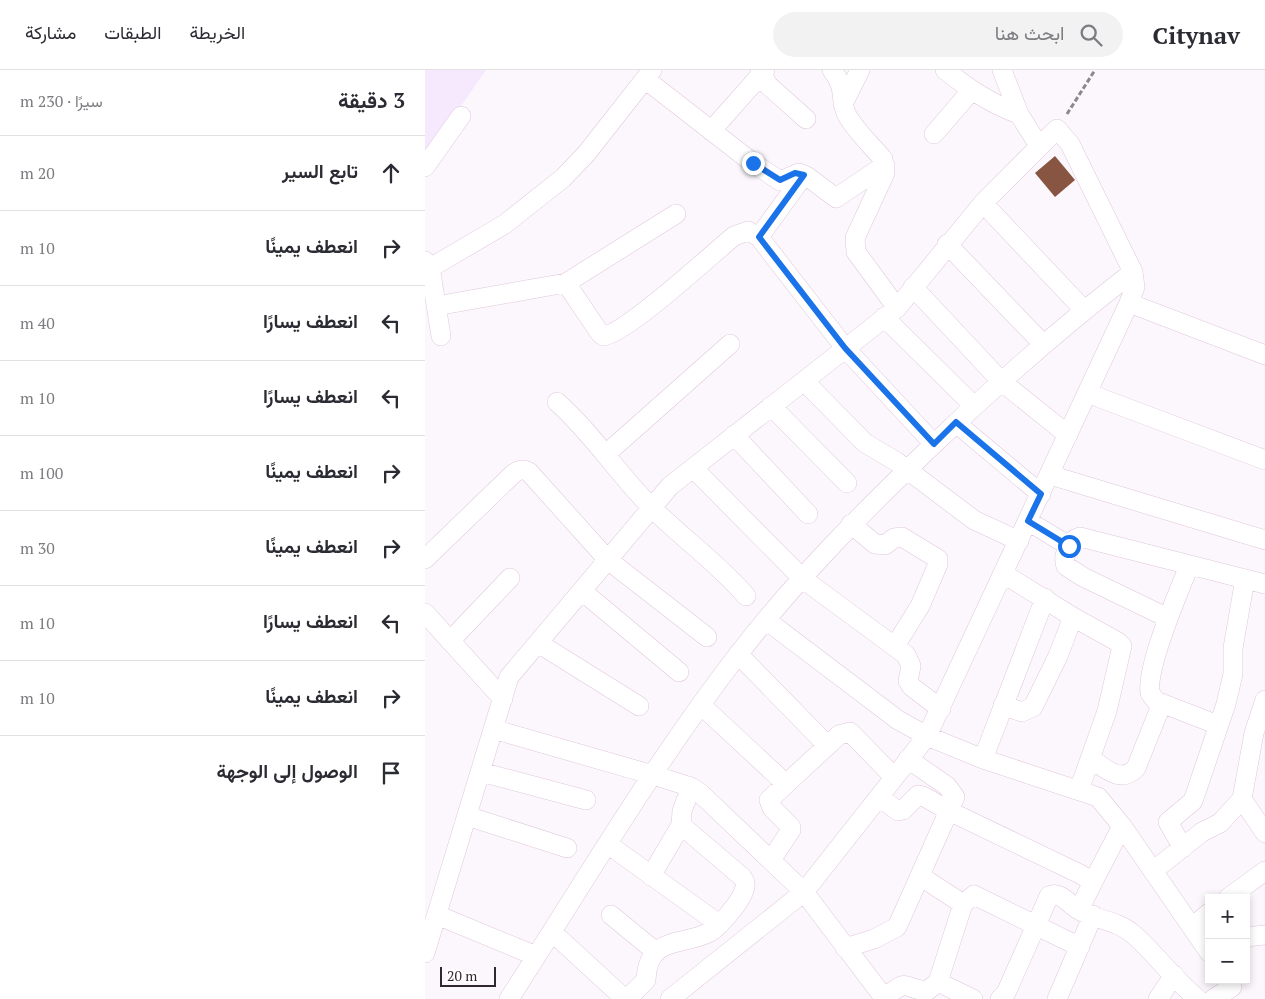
<!DOCTYPE html>
<html lang="ar">
<meta charset="utf-8">
<style>
body{margin:0;font-family:"PT Serif",Vazirmatn,serif;background:#f2f2f3;color:#2b2b33;direction:rtl}
.controls{position:absolute;right:15px;bottom:15px;display:grid;overflow:hidden;border-radius:0px;box-shadow:0 2px 8px #0003}
.controls button{width:45px;height:45px;display:grid;place-items:center;padding:0;border:0;border-bottom:1px solid #e1e1e2;background:#fff;color:#2b2b33;font:25px sans-serif}
.scale{position:absolute;left:15px;bottom:12px;width:56px;box-sizing:border-box;padding-left:5px;border:2px solid #312731;border-top:0;font-size:14px;line-height:18px;white-space:nowrap;color:#312731;-webkit-text-stroke:4px #fff;paint-order:stroke}
.stop{position:absolute;width:15px;height:15px;margin:-11px;border:4px solid #1a73e8;border-radius:50%;background:#fff}
.stop.end{background:#1a73e8;border-color:#fff;box-shadow:0 1px 5px #0008}
.list{margin:0;padding:0;list-style:none}
h2{display:flex;justify-content:space-between;align-items:center;height:65px;margin:0;padding:0 20px;font-size:21px}
h2 small{font-size:16px;font-weight:400;color:#7c7c81}
.list li{display:grid;grid-template-columns:32px 1fr auto;gap:15px;align-items:center;box-sizing:border-box;height:75px;padding:0 20px;border-top:1px solid #e1e1e2}
.list b{display:block;font-size:19px;white-space:nowrap}
.list em{font-size:16px;font-style:normal;color:#7c7c81}
.icon{flex:none;width:28px;height:28px;fill:none;stroke:currentColor;stroke-width:2;stroke-linecap:round;stroke-linejoin:round}
.map{position:relative;flex:none;width:840px;height:929px;overflow:hidden;direction:ltr}
header{display:flex;align-items:center;gap:30px;box-sizing:border-box;height:70px;padding:0 25px;background:#fff;border-bottom:1px solid #e1e1e2}
header strong{font-size:24px}
nav{display:flex;gap:28px;margin-inline-start:auto;font-size:18px}
.search{width:350px;height:45px;background:#f2f2f3;display:flex;align-items:center;gap:12px;box-sizing:border-box;padding:0 18px;border-radius:28px;color:#7c7c81;font-size:19px}
main{display:flex}
aside{flex:1;background:#fff}
.map>svg:first-child{display:block}
</style>
<header>
<strong>Citynav</strong>
<div class="search"><svg class="icon" aria-label="search" viewBox="0 0 24 24"><circle cx="10" cy="10" r="6"/><path d="M15 15l6 6"/></svg>ابحث هنا</div>
<nav><a>الخريطة</a><a>الطبقات</a><a>مشاركة</a></nav>
</header>
<main>
<div class="map">
<svg width="840" height="929" viewBox="0 0 840 929">
<rect width="100%" height="100%" fill="#fcf7fc"/>
<path fill="#f6e9fe" d="M0 0H61L0 88Z"/>
<path fill="#885543" d="M630 86 650 110 630 127 610 103Z"/>
<g fill="none" stroke-linecap="round" stroke-linejoin="round">
<g stroke="#e0c6de" stroke-width="20">
<path id="minor" d="M335 0 343 15 381 49
M407 0C423 20 413 30 423 47 432 62 446 75 458 89L460 103 430 168 431 182 472 238
M520 0C544 19 566 34 594 44
M577 0 594 44 614 76
M220 9 328 93 355 111 374 103 383 107 411 128 460 95
M418 34 435 0
M286 61 340 0
M509 64 546 21
M0 97 36 46
M558 133 659 240
M334 167 379 105
M522 174 618 274
M0 191 5 197 16 266
M0 201 80 154 138 108 161 84 227 0
M141 213 174 262 178 266C201 264 286 185 309 166L323 161 334 167 420 278 509 374
M488 217 576 311 643 365
M704 233 840 285
M11 236 141 213 251 144
M459 247 549 336
M379 311 440 373 472 392 549 450 594 471
M662 323 840 390
M132 332C167 363 193 404 226 437 257 468 293 493 321 526
M346 336 422 413
M531 353 616 424
M309 365 383 444
M181 384 305 274
M268 398 378 509 481 585 486 596 483 611 487 617 516 639
M625 405 840 470
M603 451 644 476
M426 454 450 474 460 475 469 468 477 467 513 489V494L495 536 470 576
M0 489 87 405C93 400 97 398 104 402L183 490 282 567
M764 496C753 523 721 597 725 623L731 631 793 655
M579 504 648 547 693 572 697 576 682 641 654 720
M157 521 254 602
M0 543 78 629
M743 548 658 507 641 496C637 486 644 470 655 467L840 514
M341 550 473 650 502 666 558 689 673 727 697 756 784 882
M25 571 85 508
M113 573 214 636
M313 584 402 675
M840 630 829 663 817 729 840 763
M276 635 361 714 344 730 347 738 366 757V760L346 790
M578 635 597 642 608 637 633 586 648 547
M68 659 228 705 266 717 275 723 379 822 460 929
M558 689 620 528
M666 689C681 699 696 714 711 698L737 633
M56 702 161 730
M361 714 414 665 425 662 469 707
M454 727 473 741 478 740 493 725 498 726 524 741 655 804 668 812 654 840
M42 746 142 778
M184 775 294 854
M758 778 743 752 768 731 801 634 808 604V578L820 509
M728 801 777 762 795 753 817 729
M226 806 256 755
M495 806 538 834
M668 812 697 756
M803 828 840 801
M12 845 111 886
M186 845 231 882
M767 857 784 843
M127 862 200 929
M821 867 840 865
M420 878 449 869 472 857 530 727 522 716 483 689
M0 883 84 607 245 416 472 238 558 133 632 59 645 74 708 202 710 217 704 233 502 666 379 822 245 929
M513 912 548 929
M459 928C486 907 475 918 502 921L513 912 538 834 549 825 655 877
M84 929C158 814 228 695 312 586 371 509 440 440 510 373 573 313 638 256 708 202
M202 929 221 910C223 865 256 877 285 862 294 857 323 825 320 813 320 811 318 809 317 807L256 755 257 741 266 717
M575 929 581 923 624 826C634 820 644 834 652 839 670 850 692 850 708 864 731 884 749 910 773 929
M632 929 668 845
M733 929 749 905
M788 929 807 917"/>
</g>
<path stroke="#8e868e" stroke-width="3" stroke-dasharray="5 2.5" stroke-linecap="butt" d="M642 44 670 0"/>
<use href="#minor" stroke="#fff" stroke-width="19"/>
</g>
<g fill="none" stroke-linecap="round" stroke-linejoin="round">
<path stroke="#1a73e8" stroke-width="6" d="M328 93 355 110 370 103 379 105 334 167 420 278 509 374 531 352 616 424 603 451 644 476"/>
</g>
</svg>
<div class="controls">
<button>+</button>
<button>−</button>
</div>
<div class="scale">20 m</div>
<div class="stop" style="left:644px;top:476px"></div>
<div class="stop end" style="left:328px;top:93px"></div>
</div>
<aside>
<h2>3 دقيقة<small>سيرًا · 230 m</small></h2>
<ul class="list">
<li><svg class="icon" aria-label="ahead" viewBox="0 0 24 24"><path d="M12 20V5M6 11l6-6 6 6"/></svg><div><b>تابع السير</b></div><em>20 m</em></li>
<li><svg class="icon" aria-label="right" viewBox="0 0 24 24"><path d="M7 20v-9h11M14 6l5 5-5 5"/></svg><div><b>انعطف يمينًا</b></div><em>10 m</em></li>
<li><svg class="icon" aria-label="left" viewBox="0 0 24 24"><path d="M17 20v-9H6M10 6l-5 5 5 5"/></svg><div><b>انعطف يسارًا</b></div><em>40 m</em></li>
<li><svg class="icon" aria-label="left" viewBox="0 0 24 24"><path d="M17 20v-9H6M10 6l-5 5 5 5"/></svg><div><b>انعطف يسارًا</b></div><em>10 m</em></li>
<li><svg class="icon" aria-label="right" viewBox="0 0 24 24"><path d="M7 20v-9h11M14 6l5 5-5 5"/></svg><div><b>انعطف يمينًا</b></div><em>100 m</em></li>
<li><svg class="icon" aria-label="right" viewBox="0 0 24 24"><path d="M7 20v-9h11M14 6l5 5-5 5"/></svg><div><b>انعطف يمينًا</b></div><em>30 m</em></li>
<li><svg class="icon" aria-label="left" viewBox="0 0 24 24"><path d="M17 20v-9H6M10 6l-5 5 5 5"/></svg><div><b>انعطف يسارًا</b></div><em>10 m</em></li>
<li><svg class="icon" aria-label="right" viewBox="0 0 24 24"><path d="M7 20v-9h11M14 6l5 5-5 5"/></svg><div><b>انعطف يمينًا</b></div><em>10 m</em></li>
<li><svg class="icon" aria-label="arrive" viewBox="0 0 24 24"><path d="M6 21V4h12l-3 4 3 4H6"/></svg><div><b>الوصول إلى الوجهة</b></div></li>
</ul>
</aside>
</main>
